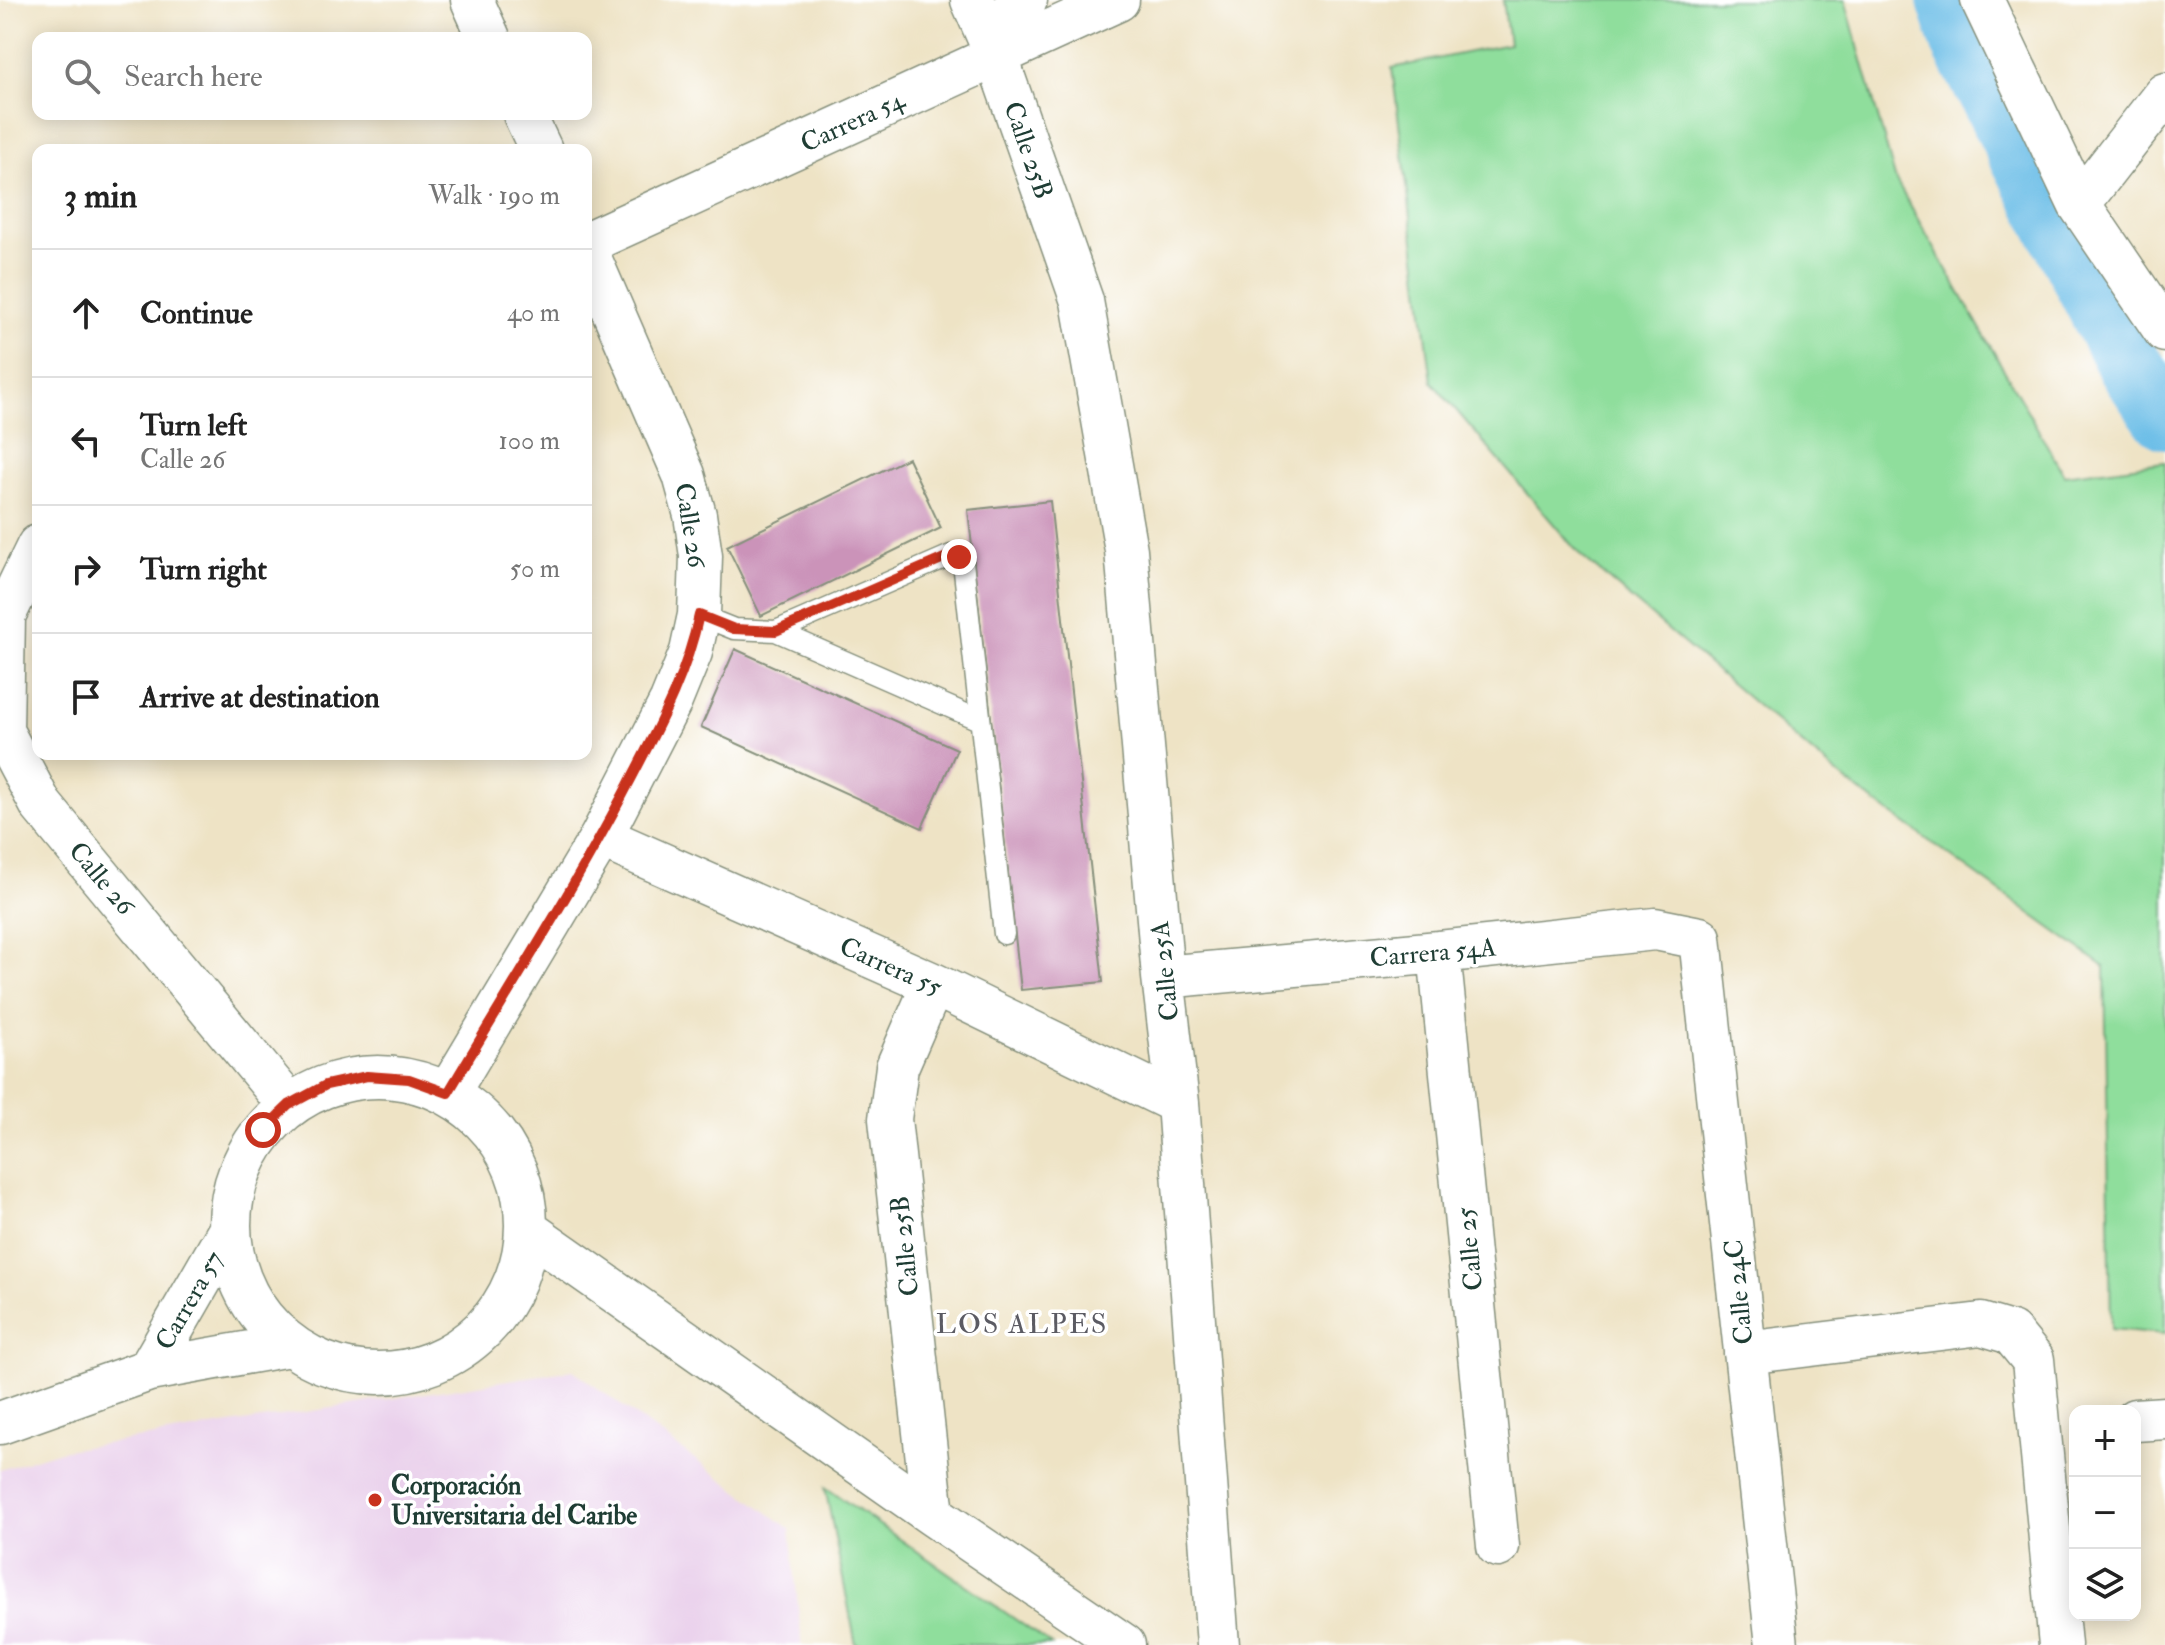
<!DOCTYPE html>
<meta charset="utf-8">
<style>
body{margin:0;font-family:"IM FELL Double Pica",serif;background:#f2f2f2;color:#222}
.controls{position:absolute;right:24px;bottom:24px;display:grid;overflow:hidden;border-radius:16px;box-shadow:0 4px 20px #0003}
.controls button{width:72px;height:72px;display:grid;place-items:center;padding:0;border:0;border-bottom:2px solid #e0e0e0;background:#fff;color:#222;font:40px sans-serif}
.stop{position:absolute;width:24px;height:24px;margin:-18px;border:6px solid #c8321e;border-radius:50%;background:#fff}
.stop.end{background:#c8321e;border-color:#fff;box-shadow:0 2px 8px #0008}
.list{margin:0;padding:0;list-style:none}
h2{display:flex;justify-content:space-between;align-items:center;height:104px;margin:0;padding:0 32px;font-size:34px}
h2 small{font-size:26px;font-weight:400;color:#767676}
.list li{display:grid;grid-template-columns:52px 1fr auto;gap:24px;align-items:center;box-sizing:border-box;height:128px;padding:0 32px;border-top:2px solid #e0e0e0}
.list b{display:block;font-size:30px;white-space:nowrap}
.list p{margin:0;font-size:26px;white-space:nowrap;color:#767676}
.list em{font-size:26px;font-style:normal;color:#767676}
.icon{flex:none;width:44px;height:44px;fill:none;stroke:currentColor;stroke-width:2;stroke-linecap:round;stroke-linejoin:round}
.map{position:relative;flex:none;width:2165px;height:1645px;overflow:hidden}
.search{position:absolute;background:#fff;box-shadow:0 4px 20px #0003;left:32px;top:32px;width:560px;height:88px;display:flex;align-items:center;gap:20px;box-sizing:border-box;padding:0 28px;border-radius:16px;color:#767676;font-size:30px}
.panel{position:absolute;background:#fff;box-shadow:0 4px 20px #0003;left:32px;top:144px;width:560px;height:616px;border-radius:16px}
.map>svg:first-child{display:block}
</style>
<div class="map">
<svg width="2165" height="1645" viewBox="0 0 2165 1645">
<rect width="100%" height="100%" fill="#fff"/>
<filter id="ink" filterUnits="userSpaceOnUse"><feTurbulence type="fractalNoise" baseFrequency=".0125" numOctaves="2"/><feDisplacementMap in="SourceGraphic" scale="16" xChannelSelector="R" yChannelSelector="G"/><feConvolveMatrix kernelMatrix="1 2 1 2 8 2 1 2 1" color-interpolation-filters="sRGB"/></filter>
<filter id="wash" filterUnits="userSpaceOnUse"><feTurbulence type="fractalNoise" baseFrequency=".006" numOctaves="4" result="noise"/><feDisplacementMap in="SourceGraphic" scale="32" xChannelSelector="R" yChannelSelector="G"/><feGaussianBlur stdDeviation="1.8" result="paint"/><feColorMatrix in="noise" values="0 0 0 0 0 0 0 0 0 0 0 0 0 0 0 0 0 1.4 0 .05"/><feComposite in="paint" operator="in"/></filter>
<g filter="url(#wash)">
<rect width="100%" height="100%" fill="#eee3c5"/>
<path fill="#ead1ec" d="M573 1370 790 1529 802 1645H0V1470L60 1451Z"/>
<path fill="#8fde9c" stroke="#578e68" stroke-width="2" d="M1503 0H1845L1896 181 2064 475 2165 462V1334L2111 1329 2105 967 1847 782 1581 556 1432 382 1392 68 1509 44Z
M825 1487 1052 1645H856Z"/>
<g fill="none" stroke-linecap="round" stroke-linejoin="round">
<path stroke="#6bbde7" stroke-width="66" d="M1950 0 1963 40 2129 364 2165 416"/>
</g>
<g id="blocks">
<path fill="#cb93b9" d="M908 458 941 528 761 616 727 546Z
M1050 501 1103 982 1021 990 968 510Z
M735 649 957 749 922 828 701 727Z"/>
</g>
</g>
<g filter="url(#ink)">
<use href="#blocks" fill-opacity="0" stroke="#86907c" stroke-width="2"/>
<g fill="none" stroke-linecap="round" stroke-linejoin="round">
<g stroke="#86907c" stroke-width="23">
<path id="lane" d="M699 615 734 629 776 631 979 720
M776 631 951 555 959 557 963 562 1004 934"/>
</g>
<g stroke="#86907c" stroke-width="45">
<path id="street" d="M472 0 489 38
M972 0 996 55 1082 301 1126 550 1163 977 1178 1103 1218 1645
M1982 0 2079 204 2165 331
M986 32 1026 0
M524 114 541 150
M2079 204 2165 94
M586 243 1118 0
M38 546 4 616 2 731 41 805 289 1105
M601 837 933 984 1178 1103
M1439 952 1498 1546
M1163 977 1439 952 1655 929 1700 938 1777 1645
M933 984 897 1067 890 1119 933 1515
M230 1225a148 148 0 1 1 296 0a148 148 0 1 1-296 0Z
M448 1093 601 837 671 701 691 652 699 615 701 556 695 515 684 475 586 249
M527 1230 933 1515 1124 1645
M1745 1353 1981 1324 2011 1333 2033 1360 2060 1645
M149 1370 229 1231
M2135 1420 2165 1418
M0 1423 149 1370 289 1345"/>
</g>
<use href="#lane" stroke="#fff" stroke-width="20"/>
<use href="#street" stroke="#fff" stroke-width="42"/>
</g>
</g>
<g fill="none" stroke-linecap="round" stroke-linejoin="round" filter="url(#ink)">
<path stroke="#c8321e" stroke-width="10" d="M263 1130 289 1105 326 1085 367 1076 409 1079 448 1093C509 990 574 889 629 783 658 727 686 677 699 615L734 629 776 631 951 555 959 557"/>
</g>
<circle fill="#c8321e" stroke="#fff" stroke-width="3" cx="375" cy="1500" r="8"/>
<g text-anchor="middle" stroke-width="7" stroke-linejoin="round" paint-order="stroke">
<g font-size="26" fill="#1f3d34" stroke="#fff">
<text transform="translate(852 121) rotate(-25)" y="9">Carrera 54</text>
<text transform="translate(1029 150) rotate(71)" y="9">Calle 25B</text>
<text transform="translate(691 525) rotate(81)" y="9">Calle 26</text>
<text transform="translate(102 878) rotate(50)" y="9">Calle 26</text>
<text transform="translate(1433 952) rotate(-5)" y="9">Carrera 54A</text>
<text transform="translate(891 966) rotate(24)" y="9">Carrera 55</text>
<text transform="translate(1164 971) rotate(-96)" y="9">Calle 25A</text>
<text transform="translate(904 1246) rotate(-96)" y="9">Calle 25B</text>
<text transform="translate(1469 1249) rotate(-96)" y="9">Calle 25</text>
<text transform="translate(1738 1292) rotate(-96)" y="9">Calle 24C</text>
<text transform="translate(189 1300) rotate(-60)" y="9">Carrera 57</text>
</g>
<g font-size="26" font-weight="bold" fill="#1f3d34" stroke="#fff" text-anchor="start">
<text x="391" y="1494">Corporación<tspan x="391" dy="30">Universitaria del Caribe</tspan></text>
</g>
<g font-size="28" letter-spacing="2" fill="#5b5b63" stroke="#fff">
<text x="1022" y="1333">LOS ALPES</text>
</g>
</g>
</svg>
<div class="controls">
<button>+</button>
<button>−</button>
<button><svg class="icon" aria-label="layers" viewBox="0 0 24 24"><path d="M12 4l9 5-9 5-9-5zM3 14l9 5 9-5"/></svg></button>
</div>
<div class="stop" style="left:263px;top:1130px"></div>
<div class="stop end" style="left:959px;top:557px"></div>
<div class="search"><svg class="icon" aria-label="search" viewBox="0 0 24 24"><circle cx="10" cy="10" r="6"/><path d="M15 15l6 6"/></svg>Search here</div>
<section class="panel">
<h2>3 min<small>Walk · 190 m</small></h2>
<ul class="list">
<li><svg class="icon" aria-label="ahead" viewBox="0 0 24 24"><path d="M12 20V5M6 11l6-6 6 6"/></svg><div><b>Continue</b></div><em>40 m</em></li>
<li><svg class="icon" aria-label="left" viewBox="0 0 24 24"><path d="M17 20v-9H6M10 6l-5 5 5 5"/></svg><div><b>Turn left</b><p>Calle 26</p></div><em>100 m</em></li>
<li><svg class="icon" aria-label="right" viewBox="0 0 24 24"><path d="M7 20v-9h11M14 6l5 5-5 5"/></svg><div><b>Turn right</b></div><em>50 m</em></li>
<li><svg class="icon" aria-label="arrive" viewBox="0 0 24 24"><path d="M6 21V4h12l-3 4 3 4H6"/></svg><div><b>Arrive at destination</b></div></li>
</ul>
</section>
</div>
